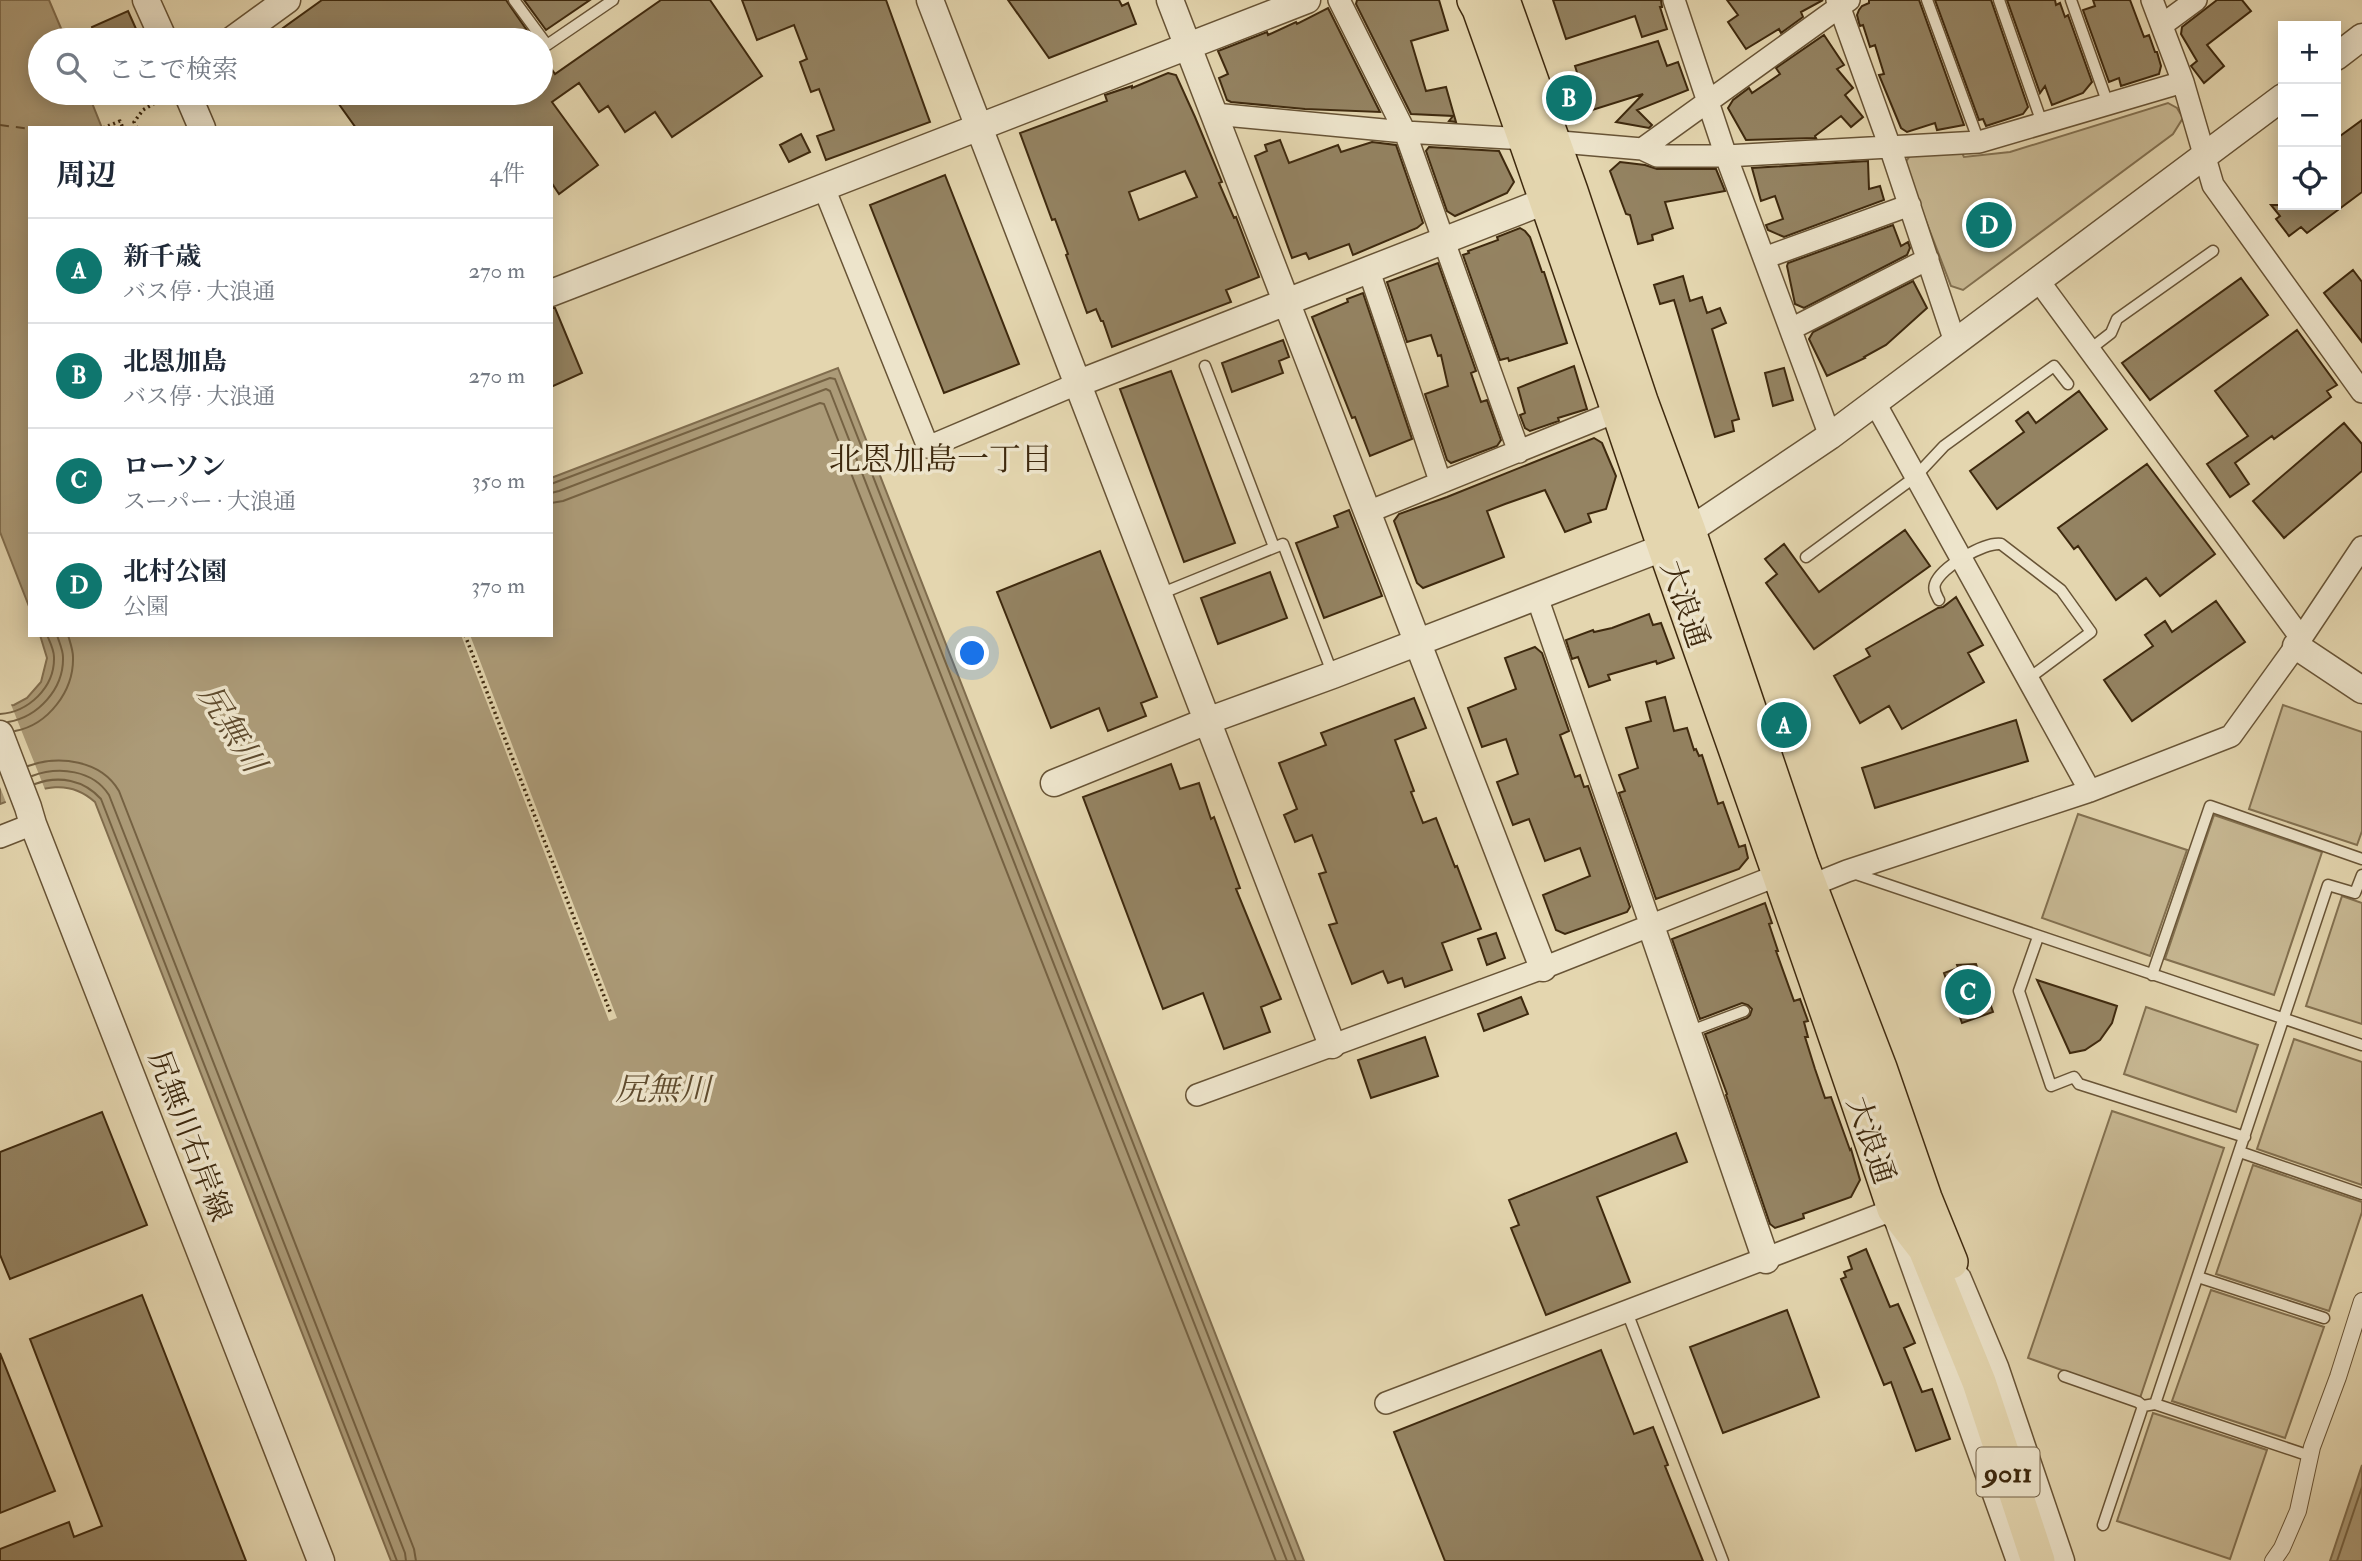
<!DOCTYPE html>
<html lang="ja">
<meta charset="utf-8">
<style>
body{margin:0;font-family:"IM FELL Double Pica","Noto Serif JP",serif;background:#f6f6f7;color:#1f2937}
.controls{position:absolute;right:21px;top:21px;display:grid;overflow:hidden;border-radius:0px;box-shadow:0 4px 18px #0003}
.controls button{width:63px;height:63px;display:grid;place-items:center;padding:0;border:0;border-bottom:2px solid #e0e1e3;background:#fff;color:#1f2937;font:35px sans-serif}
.you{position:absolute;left:973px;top:654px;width:24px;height:24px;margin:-18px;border:5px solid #fff;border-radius:50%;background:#1a73e8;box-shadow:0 0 0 10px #1a73e833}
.badge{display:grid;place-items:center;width:46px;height:46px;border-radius:50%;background:#0f766e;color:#fff;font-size:23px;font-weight:700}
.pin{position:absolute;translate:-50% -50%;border:4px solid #fff;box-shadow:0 2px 7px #0006}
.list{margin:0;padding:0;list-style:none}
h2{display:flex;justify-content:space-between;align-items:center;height:91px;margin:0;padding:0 28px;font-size:30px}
h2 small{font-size:23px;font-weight:400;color:#747a83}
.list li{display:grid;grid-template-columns:46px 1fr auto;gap:21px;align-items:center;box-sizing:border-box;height:105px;padding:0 28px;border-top:2px solid #e0e1e3}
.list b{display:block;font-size:26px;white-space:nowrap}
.list p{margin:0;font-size:23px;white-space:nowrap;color:#747a83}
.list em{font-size:23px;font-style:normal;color:#747a83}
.icon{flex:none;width:38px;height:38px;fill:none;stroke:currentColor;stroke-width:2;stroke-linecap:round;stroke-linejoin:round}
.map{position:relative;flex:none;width:2362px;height:1561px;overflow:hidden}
.search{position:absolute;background:#fff;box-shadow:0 4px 18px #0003;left:28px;top:28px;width:525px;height:77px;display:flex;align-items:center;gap:18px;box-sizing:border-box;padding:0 24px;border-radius:38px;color:#747a83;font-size:26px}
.panel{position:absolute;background:#fff;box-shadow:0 4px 18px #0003;left:28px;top:126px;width:525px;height:511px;border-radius:0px}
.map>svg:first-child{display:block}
</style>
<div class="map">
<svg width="2362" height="1561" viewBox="0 0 2362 1561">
<rect width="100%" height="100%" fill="#e4d6af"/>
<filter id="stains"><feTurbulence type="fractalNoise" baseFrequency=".00286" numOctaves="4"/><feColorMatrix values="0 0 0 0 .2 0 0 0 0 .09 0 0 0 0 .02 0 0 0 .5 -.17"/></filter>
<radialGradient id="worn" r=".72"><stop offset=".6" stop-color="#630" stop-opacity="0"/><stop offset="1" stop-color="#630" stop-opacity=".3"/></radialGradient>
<path fill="#c8b994" stroke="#837151" stroke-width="2" d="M2168 103 2177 108 2183 118 2173 134 1963 290 1951 286 1904 164 1913 152 1960 149 1964 157 2010 152Z
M2283 705 2362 732V831L2357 845 2249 809Z
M2078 814 2187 850 2150 956 2042 918Z
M2214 815 2322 852 2274 995 2165 959Z
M2342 896 2362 903V1024L2306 1006Z
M2146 1007 2258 1045 2236 1112 2124 1074Z
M2294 1039 2362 1062V1185L2257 1149Z
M2112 1111 2224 1148 2140 1398 2028 1358Z
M2253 1165 2362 1202V1212L2329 1311 2216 1274Z
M2211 1290 2324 1327 2285 1438 2172 1401Z
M2153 1413 2267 1450 2230 1559 2117 1521Z"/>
<path fill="#ac9b78" stroke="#806d4e" stroke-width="2" d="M0 0H49L66 40H40V93H88L102 128H30V609L0 532Z
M838 368 1304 1561H391L95 802C64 774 34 792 0 804V707L14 705 27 698 41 682 47 658 40 635H551V478Z
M2362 1465V1561H2330Z"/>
<path fill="#e4d6af" d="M461 635H470L617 1018 609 1021Z
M10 702 46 792 7 805 0 787V704Z"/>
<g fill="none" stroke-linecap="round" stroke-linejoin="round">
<path stroke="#756243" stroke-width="2" d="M551 484 830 378 835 379 1296 1561
M551 493 559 491 826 389 830 391 1287 1561
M551 503 563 501 820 403 824 404 1276 1561
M0 714C28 712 55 688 54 657 54 650 50 642 47 635
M8 722C38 717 64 689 63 657 63 650 59 642 57 635
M15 731C48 725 74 691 73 657 73 650 70 642 68 635
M28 766C59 755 101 760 119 791L414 1549 416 1561
M32 776C59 766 93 770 109 795L405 1553 406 1561
M35 784C59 775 84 780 101 799L397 1561
M2337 1561 2362 1487"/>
<path stroke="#5f4b2e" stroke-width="2" stroke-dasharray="9 7" stroke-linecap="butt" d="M0 125 30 129"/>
</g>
<path fill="#948362" stroke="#3e290e" stroke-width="2" fill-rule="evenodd" d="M322 0H506L533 39 292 40 283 28Z
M524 0H590L546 30Z
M661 0H710L762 76 672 137 655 112 625 132 608 106 599 112 579 83 552 102 598 165 559 194 551 182V128H356L331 93H541V54L555 74Z
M742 0H886L930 122 826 160 817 136 834 130 819 89 811 92 800 62 807 59 794 25 757 40Z
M1008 0H1119L1122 6 1128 3 1136 24 1049 58Z
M1357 0H1439L1448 30 1411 41 1426 91 1446 87 1456 122 1449 121 1453 116 1411 114 1356 4Z
M1553 0H1661L1662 7H1660L1667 29 1642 37 1635 16 1566 39Z
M1727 0H1823L1801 12 1803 17 1781 33 1779 29 1746 49 1728 22 1738 15Z
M1869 0H1919L1964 125 1937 130 1935 123 1907 132 1901 128 1879 75 1884 74 1875 45 1870 47 1863 25 1860 26 1859 23 1857 15 1859 10 1862 6 1869 3Z
M1935 0H1991L2028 107 2023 114 1986 126 1983 119 1979 120Z
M2007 0H2055L2056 5 2060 3 2065 17 2068 15 2092 82 2083 93 2052 105 2045 86 2040 93Z
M2093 0H2130L2144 37 2149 35 2155 52H2157L2161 66 2159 74 2121 86 2119 78 2109 82 2083 10 2095 6Z
M2217 0H2242L2251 11 2207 45 2224 66 2204 83 2191 66 2197 61 2181 34 2182 27Z
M1328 8 1380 112 1305 109 1231 102 1227 100 1219 78 1228 74 1218 51 1267 32 1268 35 1296 22 1297 24Z
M128 11 141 40H97L92 27Z
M1824 35 1844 65 1837 69 1853 88 1845 95 1863 117 1851 127 1841 116 1815 136 1816 138 1746 140 1728 108 1733 100 1749 88 1752 93 1780 74 1776 68Z
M1658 41 1667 66 1678 62 1688 90 1637 110 1652 125 1649 128 1616 122 1643 94 1589 111 1575 66Z
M1168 73 1176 75 1195 117 1222 182 1219 183 1234 218 1236 217 1259 277 1226 290 1231 302 1112 347 1103 321H1101L1096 309 1087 313 1066 255 1068 254 1055 219 1052 220 1020 133 1107 101 1105 95 1132 86V88ZM1185 171 1197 197 1139 220 1129 192Z
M2362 120V192L2307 233 2301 227 2289 236 2276 219 2280 216 2271 205H2336V139Z
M801 134 810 152 789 162 780 145Z
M1280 140 1289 163 1338 145 1341 152 1372 142 1396 145 1423 223 1417 228 1353 255 1349 244 1309 259 1306 253 1292 258 1255 156 1267 151 1265 145Z
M1429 147 1499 151 1514 182 1507 193 1455 216 1447 211 1426 151Z
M1868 161 1869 189 1880 186 1884 200 1784 237 1768 230 1766 225 1783 219 1775 196 1761 201 1752 168Z
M1620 162 1645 165 1657 169H1716L1725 191 1665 202 1673 228 1652 235 1653 240 1638 244 1630 215 1626 214 1610 171Z
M945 175 1019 364 944 393 870 205Z
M1893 225 1901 246 1908 242 1910 248 1907 255 1804 308 1795 304 1787 266 1788 263Z
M1520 228 1525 231 1530 237 1542 272H1544L1567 343 1509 361 1508 358 1500 360 1463 255 1469 253 1468 251 1498 240 1497 237Z
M1438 263 1476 371 1471 373 1481 402 1487 400 1501 440 1497 446 1451 463 1447 460 1425 394 1448 386 1441 355 1438 356 1431 335 1407 342 1387 282Z
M2353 270 2362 282V342L2324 293Z
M1683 276 1690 301 1702 297 1707 313 1720 308 1726 323 1712 329 1739 419 1732 421 1734 431 1715 437 1674 300 1660 304 1654 285Z
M2241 278 2268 315 2150 400 2122 363Z
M1913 281 1927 308 1886 345 1864 357 1865 358 1827 376 1809 339 1813 332Z
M1363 293 1412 439 1370 456 1355 417 1352 418 1312 317 1348 302 1347 299Z
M551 308H555L582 373 551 387Z
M2297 330 2337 385 2327 391 2331 397 2274 439 2272 436 2235 463 2249 484 2230 497 2207 464 2248 436 2215 391Z
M1283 340 1289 357 1279 361 1283 373 1232 392 1222 363Z
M1574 366 1587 409 1558 418 1559 421 1530 431 1525 428 1520 415 1525 413 1518 388Z
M1784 368 1793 400 1773 406 1765 373Z
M1171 371 1235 543 1184 562 1120 389Z
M2079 391 2107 429 1997 509 1970 471 2024 432 2016 421 2028 412 2036 423Z
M2344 423 2362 444V471L2284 538 2253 501Z
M1594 438 1602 443 1616 476 1606 509 1588 514 1591 522 1565 532 1545 490 1505 504 1487 511 1504 557 1423 588 1417 583 1394 521 1399 514 1447 497Z
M2147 464 2215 554 2160 596 2146 578 2116 600 2078 546 2074 549 2058 528Z
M1349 510 1382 596 1324 618 1296 543 1338 527 1334 516Z
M1905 530 1930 566 1814 649 1766 583 1777 574 1765 559 1784 544 1819 592Z
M1100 551 1157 697 1141 703 1146 716 1108 731 1099 708 1051 728 997 592Z
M1270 572 1287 618 1218 644 1201 598Z
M1956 597 1983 645 1968 653 1984 682 1902 729 1889 706 1860 723 1834 676 1870 656 1866 649 1938 608 1943 607Z
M2216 601 2245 642 2132 721 2104 680 2153 646 2145 635 2165 621 2172 632Z
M1649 614 1653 625 1661 623 1674 658 1657 664 1656 661 1608 675 1610 680 1589 687 1578 657 1572 659 1566 640 1593 630 1594 632 1612 628Z
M1535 647 1542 653 1569 731 1560 735 1575 777 1580 775 1584 787 1588 786 1630 907 1627 912 1565 934 1556 930 1543 895 1590 876 1580 848 1545 861 1529 819 1513 825 1497 782 1518 774 1506 739 1482 747 1468 708 1516 689 1505 658Z
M1665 697 1674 731 1687 728 1694 750 1696 749 1699 756 1702 755 1718 804 1723 802 1739 847 1745 845 1748 858 1739 869 1656 899 1619 793 1625 791 1619 775 1638 768 1626 728 1651 721 1646 702Z
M1414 698 1426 728 1395 740 1414 791 1411 792 1423 823 1436 818 1455 867 1457 866 1481 929 1442 943 1452 970 1405 987 1402 978 1388 983 1383 971 1352 984 1329 925 1337 923 1319 874 1326 872 1312 835 1295 842 1284 815 1297 809 1279 763 1326 745 1321 733Z
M2016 720 2028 761 1875 808 1862 768Z
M1171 764 1180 789 1199 783 1211 819 1214 817 1240 888 1236 889 1281 999 1261 1007 1270 1032 1224 1049 1203 993 1163 1009 1083 797Z
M1765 903 1772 923 1769 924 1778 951H1776L1794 1001 1800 999 1808 1021 1804 1022 1808 1037H1805L1815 1069 1825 1098 1831 1097 1850 1150 1851 1149 1860 1180 1851 1197 1803 1214 1804 1218 1775 1228 1770 1224 1726 1095 1727 1094 1705 1034 1747 1018 1750 1015 1752 1009 1748 1005 1742 1003 1700 1019 1672 939Z
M1496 933 1505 958 1487 965 1478 939Z
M1976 964 1993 1012 1962 1023 1944 973 1958 968 1957 965Z
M2037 980 2117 1006 2112 1023 2100 1040 2085 1050 2070 1053Z
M1521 997 1528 1014 1484 1031 1478 1014Z
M1425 1037 1438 1076 1371 1098 1358 1060Z
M102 1112 147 1225 10 1279 0 1255V1152Z
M1676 1133 1687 1162 1597 1197 1630 1282 1546 1315 1511 1228 1519 1225 1509 1200Z
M1866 1249 1890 1307 1898 1304 1915 1343 1904 1348 1922 1392 1932 1389 1950 1439 1916 1451 1891 1382 1884 1385 1841 1279 1846 1277 1844 1272 1852 1269 1848 1257Z
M142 1295 246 1561H0V1549L69 1522 74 1537 102 1526 30 1339Z
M1787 1310 1819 1397 1723 1433 1690 1347Z
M1601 1350 1634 1434 1653 1427 1668 1465 1665 1466 1703 1561H1445L1394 1432Z
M0 1353 55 1491 0 1513Z"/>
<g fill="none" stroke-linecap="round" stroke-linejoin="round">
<g stroke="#685436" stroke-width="13">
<path id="service" d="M514 0 547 45 613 0
M1927 0 1979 142
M1999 0 2042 123
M2071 0 2108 104
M2089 350 2111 333 2117 319 2213 251
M1205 366 1274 547
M1806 557 1915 477 1944 446 2054 366 2068 384
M1160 594 1283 544 1333 675
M1939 600C1936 594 1933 590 1935 584 1941 567 1984 542 2001 544L2061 590 2091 632 2028 679
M1853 873 2362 1045
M2038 937 2019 991 2051 1086 2074 1077 2079 1084 2245 1137
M2152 975 2210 806 2362 859
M1688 1032 1744 1011
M2240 1152 2362 1194
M2198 1277 2324 1318
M1627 1312 1723 1561
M2064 1376 2138 1402 2143 1406
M2155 1404 2310 1456
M2103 1525 2143 1406 2155 1404 2328 885 2355 893 2362 875"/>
</g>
<g stroke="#685436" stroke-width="18">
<path id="pedestrian" d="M2273 1561 2282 1548 2298 1511 2312 1447 2338 1377 2362 1301"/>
</g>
<g stroke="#685436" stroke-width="24">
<path id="minor" d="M1339 0 1405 132 1519 452
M1674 0 1726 156 1830 436
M1837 0 1890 147 1955 342
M2152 0 2183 82 2213 185 2362 392
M2162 25 2196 0
M1214 114 1405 132 1526 139 1642 149 1657 156H1726L1979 142 2183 82
M1642 149 1849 0
M824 188 928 447 1079 383
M1764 258 1910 205
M1369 271 1440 481
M2038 280 2301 638
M1791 329 1928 259
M1875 403 2090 791
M1368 512 1618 411
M1537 597 1651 926
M0 837 33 824
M1800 890 1847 871 2090 791 2231 736 2296 646 2362 547
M1197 1095 1543 968 1791 870
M1386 1403 1903 1206"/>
</g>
<g stroke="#685436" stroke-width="29">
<path id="tertiary" d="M146 0 164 40
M930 0 1332 1045
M1170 0 1543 968
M232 40 287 0
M2336 57 2362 37
M187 93 202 128
M551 293 1307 0
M1079 383 1563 194
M2296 646 2362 690
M0 734 28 807 33 824 321 1561
M1054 783 1207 721 1333 675 1665 547 1830 436 2283 97
M1651 926 1766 1260
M1899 1223 2020 1561
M1958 1279 1995 1367 2061 1561"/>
</g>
<g stroke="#3e290e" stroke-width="36">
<path id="primary" d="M1474 0 1479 9C1543 187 1603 367 1664 546 1741 767 1820 987 1894 1209L1925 1249 1979 1382 2038 1561
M1503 0 1571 191 1641 401 1689 531 1802 865 1880 1068 1925 1198 1951 1262"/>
</g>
<path stroke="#3e290e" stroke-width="3.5" stroke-dasharray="2 3.5" stroke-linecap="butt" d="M103 128 120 121 123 128
M137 128 134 122 143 110 165 97
M465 635 611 1014"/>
<use href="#service" stroke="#ede4cb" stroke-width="10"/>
<use href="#pedestrian" stroke="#ede4cb" stroke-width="16"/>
<use href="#minor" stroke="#ede4cb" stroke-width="21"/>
<use href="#tertiary" stroke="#ede4cb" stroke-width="26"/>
<use href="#primary" stroke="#e4d6af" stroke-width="33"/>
</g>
<g text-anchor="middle" stroke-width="7" stroke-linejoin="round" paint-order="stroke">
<rect fill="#ede4cb" stroke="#726147" stroke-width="2" x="1976.5" y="1447.5" width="63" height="49" rx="5"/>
<g font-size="28" font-weight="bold" fill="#3e290e">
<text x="2008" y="1482">9011</text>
</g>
<g font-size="30" fill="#3e290e" stroke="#ede4cb">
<text transform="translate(1685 604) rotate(71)" y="10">大浪通</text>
<text transform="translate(190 1136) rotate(69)" y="10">尻無川右岸線</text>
<text transform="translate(1871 1140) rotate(71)" y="10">大浪通</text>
</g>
<g font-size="32" fill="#3e290e" stroke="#ede4cb">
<text x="941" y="470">北恩加島一丁目</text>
</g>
<g font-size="32" font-style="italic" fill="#5f4b2e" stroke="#ede4cb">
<text transform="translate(232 728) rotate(58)" y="11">尻無川</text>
<text x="663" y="1100">尻無川</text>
</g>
</g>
<rect width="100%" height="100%" filter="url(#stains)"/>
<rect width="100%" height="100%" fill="url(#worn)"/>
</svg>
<div class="controls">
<button>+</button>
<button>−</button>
<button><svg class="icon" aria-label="locate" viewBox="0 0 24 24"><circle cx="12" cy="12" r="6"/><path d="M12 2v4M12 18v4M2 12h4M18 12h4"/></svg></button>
</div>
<div class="you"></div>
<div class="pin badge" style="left:1784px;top:725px">A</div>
<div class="pin badge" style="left:1569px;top:98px">B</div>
<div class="pin badge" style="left:1968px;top:992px">C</div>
<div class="pin badge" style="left:1989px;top:225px">D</div>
<div class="search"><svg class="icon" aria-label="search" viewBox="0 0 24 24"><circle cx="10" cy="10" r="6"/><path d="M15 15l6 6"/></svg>ここで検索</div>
<section class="panel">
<h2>周辺<small>4件</small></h2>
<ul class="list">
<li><span class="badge">A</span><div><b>新千歳</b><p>バス停 · 大浪通</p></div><em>270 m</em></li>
<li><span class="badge">B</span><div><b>北恩加島</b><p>バス停 · 大浪通</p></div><em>270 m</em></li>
<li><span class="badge">C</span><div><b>ローソン</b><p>スーパー · 大浪通</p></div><em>350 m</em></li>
<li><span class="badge">D</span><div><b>北村公園</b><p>公園</p></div><em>370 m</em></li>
</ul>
</section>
</div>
